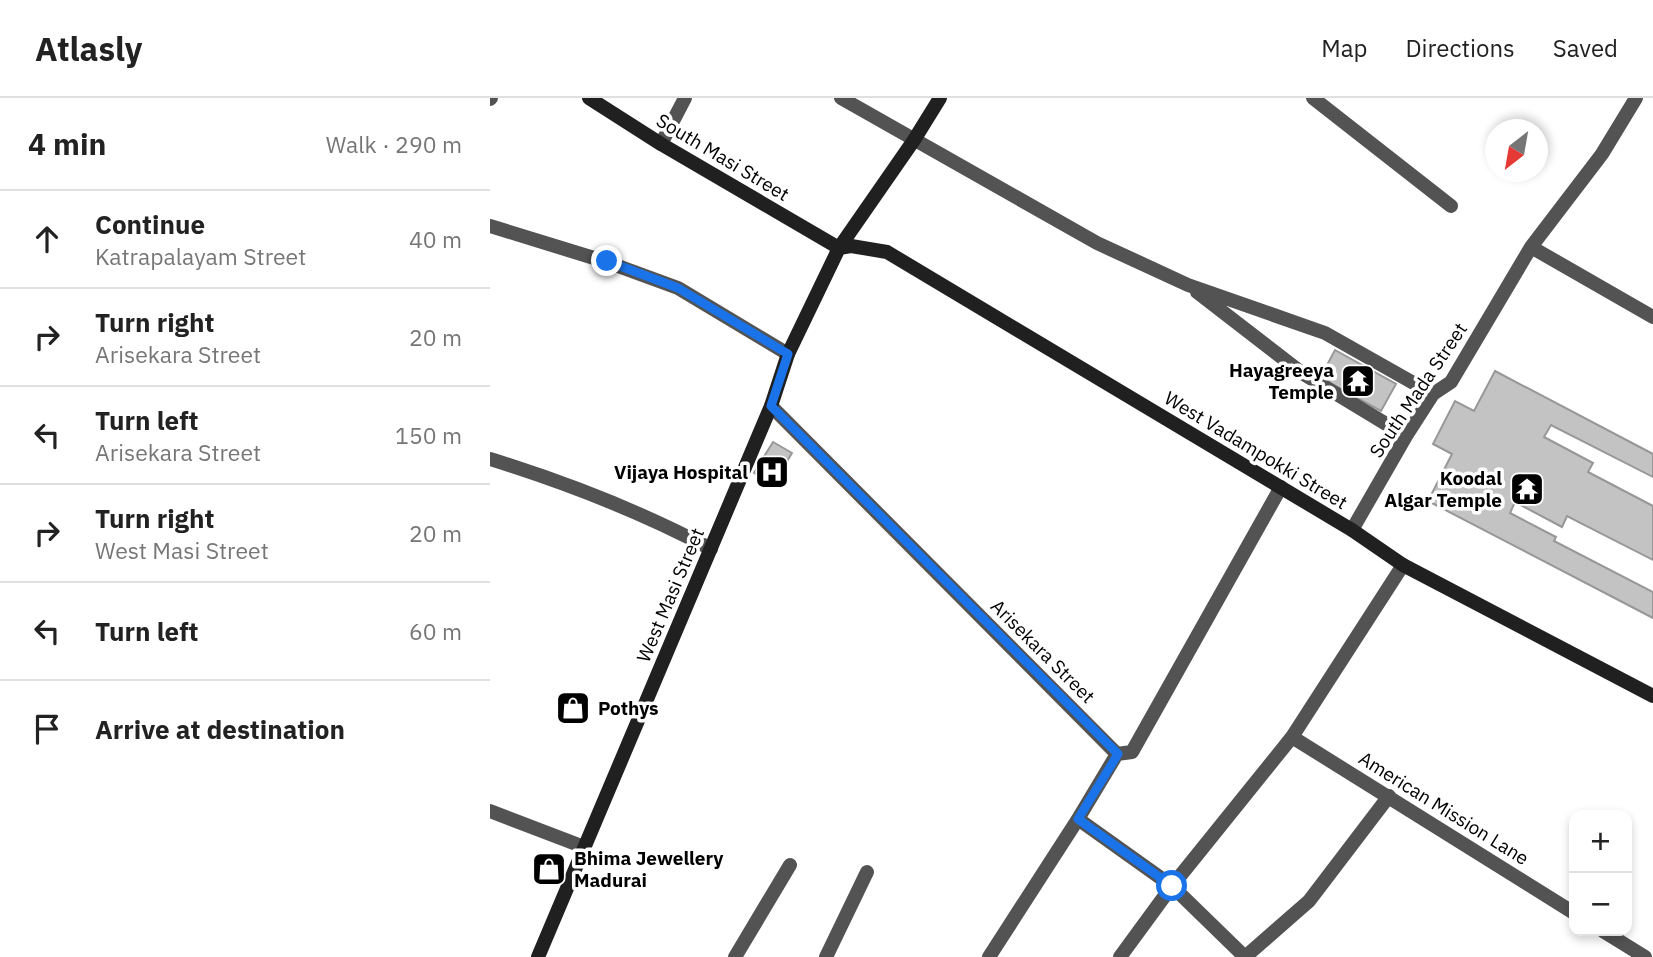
<!DOCTYPE html>
<meta charset="utf-8">
<style>
body{margin:0;font-family:"IBM Plex Sans",sans-serif;background:#f6f6f6;color:#222}
.controls{position:absolute;right:21px;bottom:21px;display:grid;overflow:hidden;border-radius:14px;box-shadow:0 4px 10px #0003}
.controls button{width:63px;height:63px;display:grid;place-items:center;padding:0;border:0;border-bottom:2px solid #e0e0e0;background:#fff;color:#222;font:35px sans-serif}
.compass{position:absolute;left:995px;top:21px;width:63px;height:63px;border-radius:50%;background:#fff;box-shadow:0 4px 10px #0003;rotate:211deg}
.stop{position:absolute;width:21px;height:21px;margin:-16px;border:5px solid #1a73e8;border-radius:50%;background:#fff}
.stop.end{background:#1a73e8;border-color:#fff;box-shadow:0 2px 7px #0008}
.list{margin:0;padding:0;list-style:none}
h2{display:flex;justify-content:space-between;align-items:center;height:91px;margin:0;padding:0 28px;font-size:30px}
h2 small{font-size:23px;font-weight:400;color:#767676}
.list li{display:grid;grid-template-columns:46px 1fr auto;gap:21px;align-items:center;box-sizing:border-box;height:98px;padding:0 28px;border-top:2px solid #e0e0e0}
.list b{display:block;font-size:26px;white-space:nowrap}
.list p{margin:0;font-size:23px;white-space:nowrap;color:#767676}
.list em{font-size:23px;font-style:normal;color:#767676}
.icon{flex:none;width:38px;height:38px;fill:none;stroke:currentColor;stroke-width:2;stroke-linecap:round;stroke-linejoin:round}
.map{position:relative;flex:none;width:1163px;height:859px;overflow:hidden}
header{display:flex;align-items:center;gap:42px;box-sizing:border-box;height:98px;padding:0 35px;background:#fff;border-bottom:2px solid #e0e0e0}
header strong{font-size:33px}
nav{display:flex;gap:38px;margin-inline-start:auto;font-size:24px}
main{display:flex}
aside{flex:1;background:#fff}
.map>svg:first-child{display:block}
</style>
<header>
<strong>Atlasly</strong>
<nav><a>Map</a><a>Directions</a><a>Saved</a></nav>
</header>
<main>
<aside>
<h2>4 min<small>Walk · 290 m</small></h2>
<ul class="list">
<li><svg class="icon" aria-label="ahead" viewBox="0 0 24 24"><path d="M12 20V5M6 11l6-6 6 6"/></svg><div><b>Continue</b><p>Katrapalayam Street</p></div><em>40 m</em></li>
<li><svg class="icon" aria-label="right" viewBox="0 0 24 24"><path d="M7 20v-9h11M14 6l5 5-5 5"/></svg><div><b>Turn right</b><p>Arisekara Street</p></div><em>20 m</em></li>
<li><svg class="icon" aria-label="left" viewBox="0 0 24 24"><path d="M17 20v-9H6M10 6l-5 5 5 5"/></svg><div><b>Turn left</b><p>Arisekara Street</p></div><em>150 m</em></li>
<li><svg class="icon" aria-label="right" viewBox="0 0 24 24"><path d="M7 20v-9h11M14 6l5 5-5 5"/></svg><div><b>Turn right</b><p>West Masi Street</p></div><em>20 m</em></li>
<li><svg class="icon" aria-label="left" viewBox="0 0 24 24"><path d="M17 20v-9H6M10 6l-5 5 5 5"/></svg><div><b>Turn left</b></div><em>60 m</em></li>
<li><svg class="icon" aria-label="arrive" viewBox="0 0 24 24"><path d="M6 21V4h12l-3 4 3 4H6"/></svg><div><b>Arrive at destination</b></div></li>
</ul>
</aside>
<div class="map">
<svg width="1163" height="859" viewBox="0 0 1163 859">
<rect width="100%" height="100%" fill="#fff"/>
<path fill="#c3c3c3" stroke="#979797" stroke-width="2" d="M845 252 906 286 891 313 830 280Z
M1005 273 1163 356V379L1061 327 1054 339 1103 365 1098 374 1163 408V462L1077 418 1072 429 1025 404 1020 415 1066 439 1064 443 1163 494V520L938 403 962 356 943 346 965 303 984 313Z
M283 344 302 355 283 386 264 375Z"/>
<g fill="none" stroke-linecap="round" stroke-linejoin="round">
<path stroke="#535353" stroke-width="14" d="M351 0 607 145 698 187 835 235 943 296
M823 0 961 108
M0 1 1 0
M171 46 195 0
M0 128 117 164 188 190 298 256
M1041 149 1112 56 1146 0
M707 194 812 275 916 338
M281 308 627 656 588 721 499 859
M0 361C77 385 150 413 221 451
M862 432 916 338 943 296 961 284 1041 149 1163 219
M802 639 1084 815
M627 656 642 654 791 389
M0 713 94 749
M588 721 682 788 755 859
M1113 833 1155 859
M245 859 300 767
M336 859 377 774
M630 859 682 788 802 639 913 467
M755 859 819 803 899 698"/>
<path stroke="#202020" stroke-width="14" d="M99 0 171 46 349 150
M349 150 361 148 397 154 862 432 913 467 1163 598
M48 859 281 308 298 256 349 150 424 42 450 0"/>
</g>
<g fill="none" stroke-linecap="round" stroke-linejoin="round">
<path stroke="#1a73e8" stroke-width="9" d="M117 163 188 190 298 256 281 308 628 656 588 721 682 788"/>
</g>
<defs>
<g id="temple-square" transform="scale(1.75)"><rect x="-9" y="-9" width="18" height="18" rx="4" fill="#000" stroke="#fff"/><path d="M0-6L5-2H3V0L6.5 2.5H4V6H1.5V3h-3V6H-4V2.5H-6.5L-3 0V-2H-5Z" fill="#fff"/></g>
<g id="hospital-square" transform="scale(1.75)"><rect x="-9" y="-9" width="18" height="18" rx="4" fill="#000" stroke="#fff"/><path d="M-5-5h3v3.5h4V-5h3V5h-3V1.5h-4V5h-3Z" fill="#fff"/></g>
<g id="shop-square" transform="scale(1.75)"><rect x="-9" y="-9" width="18" height="18" rx="4" fill="#000" stroke="#fff"/><path d="M-5-2.5h2.3a2.7 3.5 0 0 1 5.4 0H5L5.5 6h-11ZM-1.5-2.5h3a1.5 2.3 0 0 0-3 0Z" fill="#fff"/></g>
</defs>
<g fill-rule="evenodd">
<use href="#temple-square" x="868" y="283"/>
<use href="#hospital-square" x="282" y="374"/>
<use href="#temple-square" x="1037" y="391"/>
<use href="#shop-square" x="83" y="610"/>
<use href="#shop-square" x="59" y="771"/>
</g>
<g text-anchor="middle" stroke-width="7" stroke-linejoin="round" paint-order="stroke">
<g font-size="19" fill="#000" stroke="#fff">
<text transform="translate(233 59) rotate(31)" y="7">South Masi Street</text>
<text transform="translate(928 292) rotate(-56)" y="7">South Mada Street</text>
<text transform="translate(766 352) rotate(31)" y="7">West Vadampokki Street</text>
<text transform="translate(180 497) rotate(-67)" y="7">West Masi Street</text>
<text transform="translate(553 553) rotate(45)" y="7">Arisekara Street</text>
<text transform="translate(954 710) rotate(32)" y="7">American Mission Lane</text>
</g>
<g font-size="19" font-weight="bold" fill="#000" stroke="#fff" text-anchor="end">
<text x="844" y="279">Hayagreeya<tspan x="844" dy="22">Temple</tspan></text>
<text x="258" y="381">Vijaya Hospital</text>
<text x="1012" y="387">Koodal<tspan x="1012" dy="22">Algar Temple</tspan></text>
<text x="108" y="617" text-anchor="start">Pothys</text>
<text x="84" y="767" text-anchor="start">Bhima Jewellery<tspan x="84" dy="22">Madurai</tspan></text>
</g>
</g>
</svg>
<div class="controls">
<button>+</button>
<button>−</button>
</div>
<svg class="compass" viewBox="-18 -18 36 36"><path d="M0-13l5 13h-10z" fill="#e53935"/><path d="M0 13l5-13h-10z" fill="#767676"/></svg>
<div class="stop" style="left:682px;top:788px"></div>
<div class="stop end" style="left:117px;top:163px"></div>
</div>
</main>
